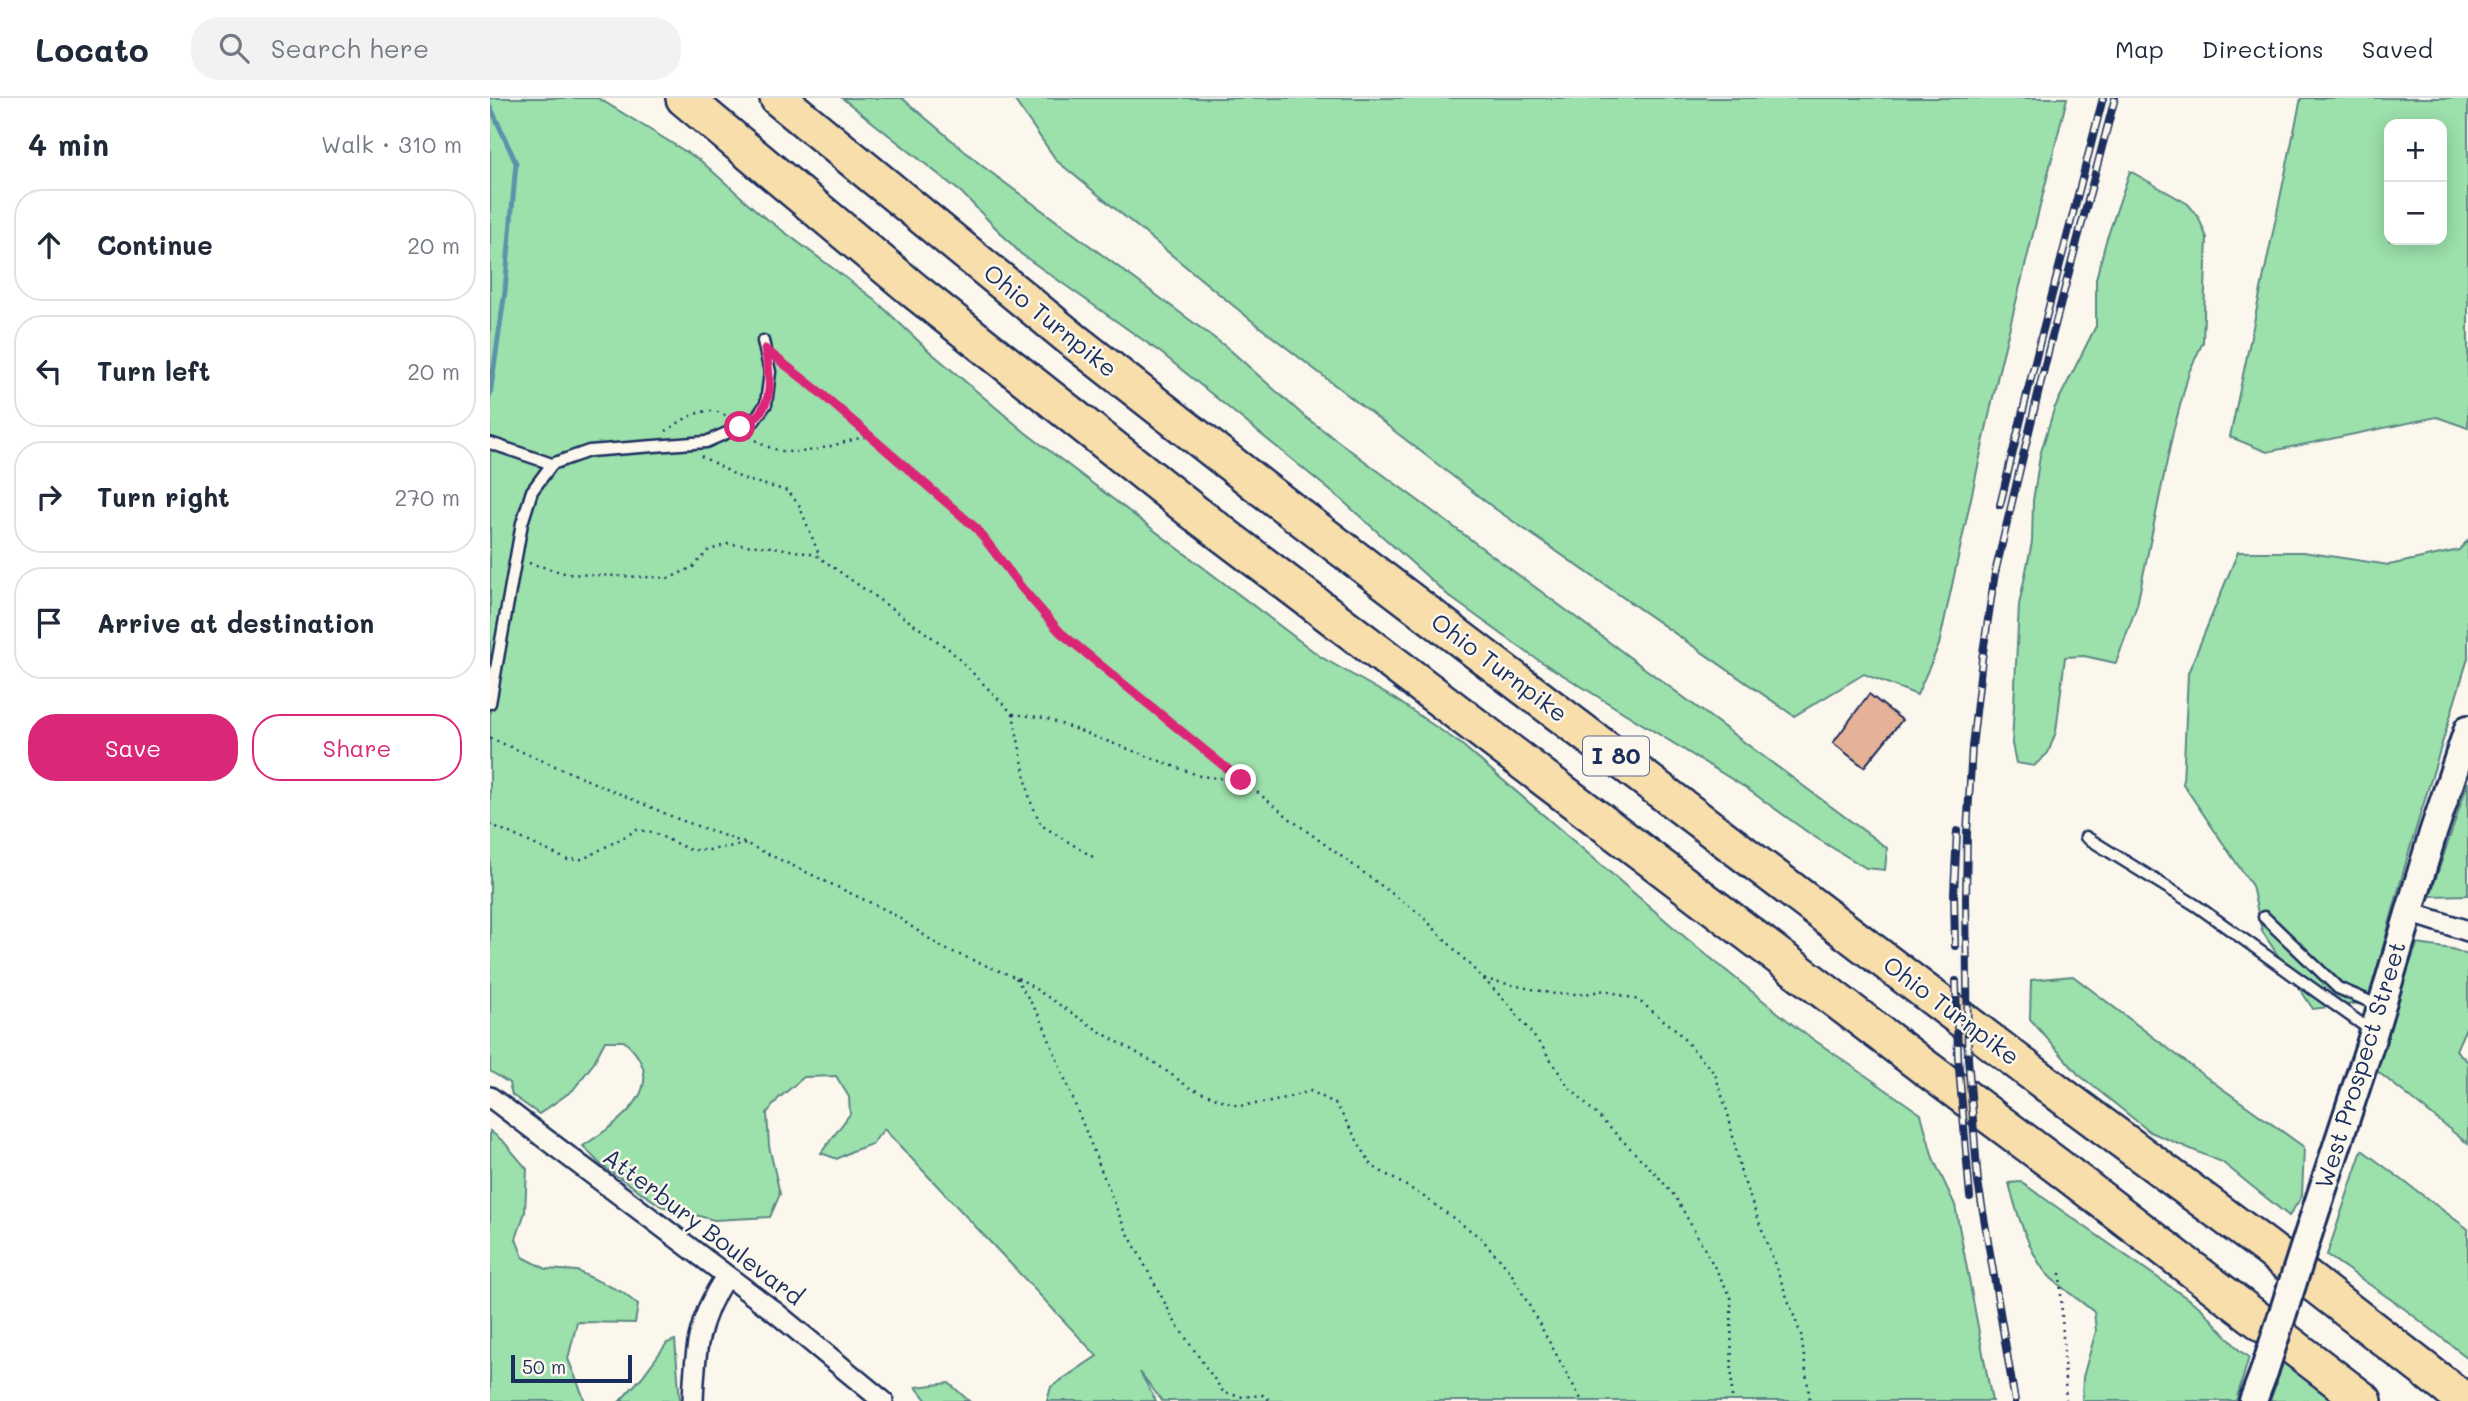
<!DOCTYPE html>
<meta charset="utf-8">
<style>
body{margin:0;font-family:Mali,sans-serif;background:#f2f2f3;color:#1f2937}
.controls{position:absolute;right:21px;top:21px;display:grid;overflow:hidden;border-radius:14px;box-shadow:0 4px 18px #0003}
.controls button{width:63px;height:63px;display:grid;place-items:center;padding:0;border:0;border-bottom:2px solid #e0e1e3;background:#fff;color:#1f2937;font:35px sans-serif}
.scale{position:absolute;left:21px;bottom:18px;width:121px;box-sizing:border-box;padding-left:7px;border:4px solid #1b2f5e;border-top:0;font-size:19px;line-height:24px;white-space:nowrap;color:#1b2f5e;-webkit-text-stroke:5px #fbf7ec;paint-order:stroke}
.stop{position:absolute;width:21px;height:21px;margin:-16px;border:5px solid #db2777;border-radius:50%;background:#fff}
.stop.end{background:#db2777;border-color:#fff;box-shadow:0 2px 7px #0008}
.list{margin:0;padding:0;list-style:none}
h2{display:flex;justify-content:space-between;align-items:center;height:91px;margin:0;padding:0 28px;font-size:30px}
h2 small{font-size:23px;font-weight:400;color:#747a83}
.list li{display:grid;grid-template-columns:46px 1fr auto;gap:21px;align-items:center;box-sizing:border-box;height:112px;margin:0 14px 14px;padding:0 14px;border:2px solid #e0e1e3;border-radius:28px}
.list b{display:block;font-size:26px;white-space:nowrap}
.list em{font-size:23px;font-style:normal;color:#747a83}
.actions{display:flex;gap:14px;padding:21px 28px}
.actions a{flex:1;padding:16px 0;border:2px solid #db2777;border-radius:28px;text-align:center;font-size:24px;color:#db2777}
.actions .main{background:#db2777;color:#fff}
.icon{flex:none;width:38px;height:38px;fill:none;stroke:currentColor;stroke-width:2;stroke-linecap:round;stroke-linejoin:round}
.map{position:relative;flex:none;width:1978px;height:1303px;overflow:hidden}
header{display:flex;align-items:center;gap:42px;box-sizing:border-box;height:98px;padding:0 35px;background:#fff;border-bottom:2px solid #e0e1e3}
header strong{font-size:33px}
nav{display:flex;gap:38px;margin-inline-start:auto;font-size:24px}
.search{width:490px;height:63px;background:#f2f2f3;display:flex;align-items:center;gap:18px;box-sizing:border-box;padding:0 24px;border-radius:28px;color:#747a83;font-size:26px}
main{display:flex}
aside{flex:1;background:#fff}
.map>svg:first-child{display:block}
</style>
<header>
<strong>Locato</strong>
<div class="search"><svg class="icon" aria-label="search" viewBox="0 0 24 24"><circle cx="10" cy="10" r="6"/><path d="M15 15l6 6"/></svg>Search here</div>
<nav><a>Map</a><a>Directions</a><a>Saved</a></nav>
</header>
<main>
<aside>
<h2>4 min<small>Walk · 310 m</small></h2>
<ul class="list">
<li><svg class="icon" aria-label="ahead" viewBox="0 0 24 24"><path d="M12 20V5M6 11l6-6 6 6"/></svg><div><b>Continue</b></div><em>20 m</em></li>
<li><svg class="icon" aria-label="left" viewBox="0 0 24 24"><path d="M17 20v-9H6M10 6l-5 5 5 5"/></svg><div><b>Turn left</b></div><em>20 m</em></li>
<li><svg class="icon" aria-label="right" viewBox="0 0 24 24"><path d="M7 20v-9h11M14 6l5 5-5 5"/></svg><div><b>Turn right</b></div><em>270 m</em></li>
<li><svg class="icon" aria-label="arrive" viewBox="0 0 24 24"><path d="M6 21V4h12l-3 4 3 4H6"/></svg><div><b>Arrive at destination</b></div></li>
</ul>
<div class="actions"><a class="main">Save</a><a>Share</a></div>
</aside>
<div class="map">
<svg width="1978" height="1303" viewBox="0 0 1978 1303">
<rect width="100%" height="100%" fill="#fbf7ec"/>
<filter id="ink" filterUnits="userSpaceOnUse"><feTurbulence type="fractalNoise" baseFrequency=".0143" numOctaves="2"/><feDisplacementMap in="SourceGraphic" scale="14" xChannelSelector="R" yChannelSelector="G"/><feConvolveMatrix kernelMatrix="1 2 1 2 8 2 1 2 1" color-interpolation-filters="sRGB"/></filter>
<g filter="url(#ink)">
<path fill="#9ce0ac" stroke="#5c8885" stroke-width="2" fill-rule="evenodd" d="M0 0H108L211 63 269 115 384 201 438 252 536 335 831 559 905 601 971 646 1196 840 1307 930 1431 1016 1443 1060 1465 1107 1502 1303H672L650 1274 666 1303H557L561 1289 607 1258 394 1031 382 1046 362 1053 347 1061 331 1055 360 1016 359 999 346 978 314 979 289 1000 277 1015 279 1048 290 1096 280 1119 224 1122 171 1108 110 1066 93 1048C131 1023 184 987 134 943H115L103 966 83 992 49 1016 22 997 19 985 0 973Z
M352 0H412L491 67 739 251 814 318 1397 750 1395 772 1376 770 1323 738 1256 690 1042 558 960 499 853 403 670 254 531 156 472 95Z
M523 0H1577L1509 272 1449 547 1427 597 1374 576 1304 618 1004 410 767 227 567 63Z
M1811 0H1978V330L1947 319 1777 354 1740 339ZM1952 26V142H1899V26Z
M1640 73 1698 106 1708 118 1717 140 1713 244 1699 274 1683 334 1647 507 1626 565 1594 558 1575 559 1566 634 1558 655 1544 668 1526 665 1522 646 1529 507 1542 444 1543 403 1550 357 1564 311 1606 228V181L1616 143Z
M1978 442V560L1918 757 1878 904 1823 911 1772 833 1762 788 1693 686 1698 575 1748 454H1813L1899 467 1969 452Z
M1978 684V797L1940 798Z
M1927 846 1962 851 1978 857V925L1966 952 1978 964V1046L1882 969Z
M1583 878 1709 974 1814 1049 1812 1098 1799 1118 1732 1064 1660 1034 1588 976 1540 921 1541 882Z
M0 1033 14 1044 37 1071 35 1114 26 1141 33 1159 56 1171 87 1173 132 1194 148 1207 145 1225 87 1224 78 1261 95 1303H0Z
M1872 1052 1978 1131V1260L1916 1212 1837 1157Z
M1531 1084 1711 1210 1750 1253 1759 1259 1746 1303H1592L1593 1279 1606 1233 1604 1214C1590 1202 1574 1192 1561 1180 1541 1162 1525 1110 1519 1085Z
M185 1242 190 1303H130L152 1279 177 1245Z
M1794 1262 1845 1303H1780Z
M459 1285 479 1303H437L426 1289Z"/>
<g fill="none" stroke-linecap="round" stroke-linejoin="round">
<path stroke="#5b93ab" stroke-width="5" d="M0 8 26 65 15 193 0 297"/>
</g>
<path fill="#e5b297" stroke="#1b2f5e" stroke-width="2" d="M1379 596 1412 622 1374 669 1343 645Z"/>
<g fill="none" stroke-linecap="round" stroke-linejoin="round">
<g stroke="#1b2f5e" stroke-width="15">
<path id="lane" d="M0 345 62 366
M0 605 32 425 42 393 62 366 99 353 216 344 264 323 276 306 280 274 273 243
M1596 739 1707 808 1883 934
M1774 819 1848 890 1890 908"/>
</g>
<g stroke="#1b2f5e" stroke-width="24">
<path id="street" d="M1919 814 1978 833
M0 999 285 1214 393 1303
M203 1303C205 1253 207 1222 236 1178"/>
</g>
<g stroke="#1b2f5e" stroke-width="32">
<path id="secondary" d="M1827 1109 1879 950 1943 735 1978 631
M1763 1303 1774 1274"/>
</g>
<g stroke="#1b2f5e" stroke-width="40">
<path id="highway" d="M194 0 425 193 705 415 1433 968 1566 1067 1874 1303
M288 0 583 242 772 390 1578 1002 1775 1148 1975 1303"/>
</g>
<path stroke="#1b2f5e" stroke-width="2.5" stroke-dasharray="2 5" stroke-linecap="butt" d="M291 264 326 291 487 431 531 490 570 535 803 723 930 816 1021 909 1053 950 1077 987 1167 1077 1186 1100 1214 1150 1241 1199 1242 1303
M176 333C194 321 218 303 239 320
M260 338C300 369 335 347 379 338
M211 358 253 381 298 393 309 407 330 459
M39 465 78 476 180 480 203 469 218 453 237 446 284 449 326 457 460 552 523 616 540 702 551 727 603 759
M523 616 555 620 710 678 750 682
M0 640 188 721 257 746 400 814 453 850 532 882 612 935 665 965 700 990 748 1008 781 1004 821 993 846 1006 882 1068 930 1096 991 1140 1020 1173 1092 1303
M0 726 78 762 93 761 147 732 162 734 200 752H219L257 746
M526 880 551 921 632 1124 686 1226 734 1295 753 1299 773 1297 781 1303
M994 881 1065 896H1095L1115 892 1148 902 1185 931 1225 976 1238 1016 1251 1075 1311 1237 1320 1303
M1570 1175 1576 1303"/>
<use href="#lane" stroke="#fbf7ec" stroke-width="10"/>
<use href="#street" stroke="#fbf7ec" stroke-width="19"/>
<use href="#secondary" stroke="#fbf7ec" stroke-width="26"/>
<use href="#highway" stroke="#f8deab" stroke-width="35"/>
<g stroke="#1b2f5e" stroke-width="8">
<path id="rail" d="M1510 407 1550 243 1613 0
M1465 848 1464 795 1467 733
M1466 883 1468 959 1480 1099
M1525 1303 1488 1084 1478 960 1476 801 1477 735 1482 649 1492 561 1505 475 1560 246 1625 0"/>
</g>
<use href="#rail" stroke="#fbf7ec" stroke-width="5" stroke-dasharray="16" stroke-linecap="butt"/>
<g stroke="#1b2f5e" stroke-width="32" stroke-linecap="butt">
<path id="secondary-bridge" d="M1774 1274 1827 1109"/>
</g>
<use href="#secondary-bridge" stroke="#fbf7ec" stroke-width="26"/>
</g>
</g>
<g fill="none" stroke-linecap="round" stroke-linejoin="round" filter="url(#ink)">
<path stroke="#db2777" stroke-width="9" d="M250 329C285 314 282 284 275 251L326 291 487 431 531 489 570 534 751 682"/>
</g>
<g text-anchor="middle" stroke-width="5" stroke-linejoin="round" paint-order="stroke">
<rect fill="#fbf7ec" stroke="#5e6b89" stroke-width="2" x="1093" y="638.5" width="66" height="39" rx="5"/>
<g font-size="23" font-weight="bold" fill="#1b2f5e">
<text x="1126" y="666">I 80</text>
</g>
<g font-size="24" fill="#1b2f5e" stroke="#fbf7ec">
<text transform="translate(560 223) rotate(39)" y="8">Ohio Turnpike</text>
<text transform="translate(1009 570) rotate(37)" y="8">Ohio Turnpike</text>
<text transform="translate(1461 913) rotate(37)" y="8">Ohio Turnpike</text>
<text transform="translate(1871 967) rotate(-73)" y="8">West Prospect Street</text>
<text transform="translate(213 1129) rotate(37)" y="8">Atterbury Boulevard</text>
</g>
</g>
</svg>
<div class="controls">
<button>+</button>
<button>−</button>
</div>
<div class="scale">50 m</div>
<div class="stop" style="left:250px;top:329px"></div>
<div class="stop end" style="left:751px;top:682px"></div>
</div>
</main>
